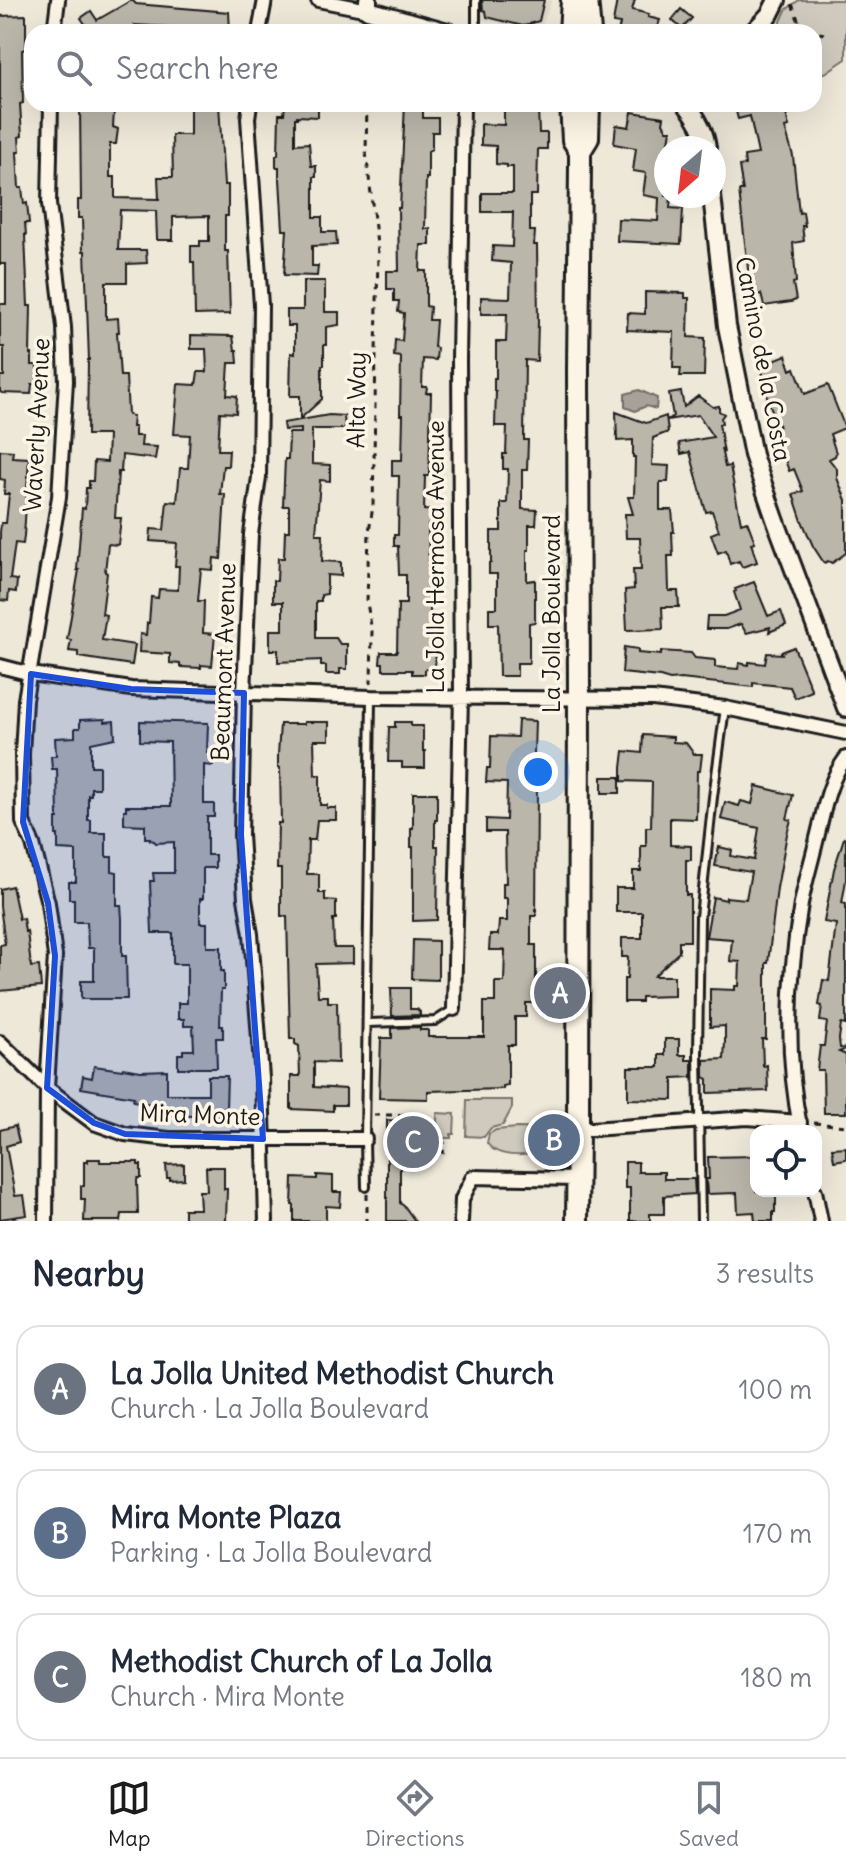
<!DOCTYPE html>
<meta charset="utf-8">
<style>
body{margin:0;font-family:Delius,sans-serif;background:#f6f6f7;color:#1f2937}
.controls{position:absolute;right:24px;bottom:24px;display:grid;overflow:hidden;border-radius:16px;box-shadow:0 8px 32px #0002}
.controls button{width:72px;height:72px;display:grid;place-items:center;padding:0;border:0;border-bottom:2px solid #e0e1e3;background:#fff;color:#1f2937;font:40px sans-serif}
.compass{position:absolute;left:654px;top:136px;width:72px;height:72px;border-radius:50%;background:#fff;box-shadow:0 8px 32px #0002;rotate:208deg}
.you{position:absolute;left:538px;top:772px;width:28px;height:28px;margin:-20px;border:6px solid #fff;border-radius:50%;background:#1a73e8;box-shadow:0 0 0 12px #1a73e833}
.badge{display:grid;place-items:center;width:52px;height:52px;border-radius:50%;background:#1c1c1c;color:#fff;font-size:26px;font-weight:700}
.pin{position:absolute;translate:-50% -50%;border:4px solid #fff;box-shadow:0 2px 8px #0006}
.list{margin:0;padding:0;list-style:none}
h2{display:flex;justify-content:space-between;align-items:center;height:104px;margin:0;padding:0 32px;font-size:34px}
h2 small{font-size:26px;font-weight:400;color:#747a83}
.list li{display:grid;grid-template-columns:52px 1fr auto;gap:24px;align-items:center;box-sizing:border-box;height:128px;margin:0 16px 16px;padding:0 16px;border:2px solid #e0e1e3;border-radius:24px}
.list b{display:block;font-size:30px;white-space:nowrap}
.list p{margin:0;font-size:26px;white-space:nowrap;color:#747a83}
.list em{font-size:26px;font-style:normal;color:#747a83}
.icon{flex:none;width:44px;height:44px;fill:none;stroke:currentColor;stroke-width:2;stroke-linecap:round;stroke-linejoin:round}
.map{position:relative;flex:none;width:846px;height:1221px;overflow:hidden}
.search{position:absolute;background:#fff;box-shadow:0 8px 32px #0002;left:24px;right:24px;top:24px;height:88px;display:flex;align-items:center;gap:20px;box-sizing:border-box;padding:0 28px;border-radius:24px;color:#747a83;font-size:30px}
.sheet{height:536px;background:#fff}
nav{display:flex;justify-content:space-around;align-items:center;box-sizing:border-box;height:112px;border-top:2px solid #e0e1e3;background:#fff;font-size:22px;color:#747a83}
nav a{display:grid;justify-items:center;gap:4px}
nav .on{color:#1c1c1c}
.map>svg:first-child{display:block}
</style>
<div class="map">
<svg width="846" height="1221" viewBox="0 0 846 1221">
<rect width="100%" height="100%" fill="#eee8d9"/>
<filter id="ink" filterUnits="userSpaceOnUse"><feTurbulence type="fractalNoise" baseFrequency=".0125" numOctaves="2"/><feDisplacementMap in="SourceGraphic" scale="16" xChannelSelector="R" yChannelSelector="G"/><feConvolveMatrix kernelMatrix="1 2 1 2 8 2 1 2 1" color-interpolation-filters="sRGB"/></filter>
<g filter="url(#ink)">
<path fill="#ded9cb" d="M481 0H552L540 31 481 20Z"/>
<path fill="#cfcabd" stroke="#76736c" stroke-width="2" d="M799 0H846V59L825 73H814V32H773L779 26 786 10Z
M467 1100H512V1108L503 1125 491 1128 484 1137 466 1136Z
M437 1113 455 1114 454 1134H451V1138H444L437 1125Z
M517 1128C529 1128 541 1128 549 1139L548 1147C534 1158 497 1159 487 1143L489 1134 496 1130Z"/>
<path fill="#a7a299" stroke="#6f6c67" stroke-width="2" d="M639 390 657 398 656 409 646 406 635 411 625 407V394Z"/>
<path fill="#bab6aa" stroke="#1c1c1c" stroke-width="2" d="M132 0 136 4 229 12 230 31 211 32V29L135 25 140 32H79L87 27 81 18 91 11 97 20Z
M482 0H544L539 21 523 26 487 17 486 11 483 10Z
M617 0H635L632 10 649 14 648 17 660 20 656 32H618L620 24 613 23Z
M681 9 692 18 682 29 672 20Z
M26 15V49L22 50 23 103 20 104 22 136 19 137 20 152H17L19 188H22L24 204 27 203 29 223H25L26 235H25L28 306H31L30 354H32V365H37V384H32L31 394 2 393 0 392V376H4V347H0V304H6V264H0V16Z
M80 104H109L108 111H114L113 127 118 129 116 144H110V177H115V198L159 199 158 177H173L172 135H190V104H219L224 185H228V216H225V251H228L230 314 195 315 194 262H191V246H200V241H209V216L173 217V240H157L156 211 120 210 118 250H146L147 263 127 264V282H106V319L118 318 119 332H117L120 376H126L128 415 133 416 132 427H135V436H142L141 446 157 447 155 459 122 455 121 472H118L115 518H121L118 545 108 544 105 572 107 573 102 614 106 615 102 640 135 645 132 665 78 657V652L69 651 71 640 67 639 79 570H77L82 508 85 509 86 488H89V481H93L94 461 107 462 108 435H87L88 360H89L85 251H83L82 218H78V200H81Z
M285 104H295V106L296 104H318V117L297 116V118H295V144L309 143 311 166H316V177H314V217H322V232H336L337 245 312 246V266H318L317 276 284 275 287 230H283L280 179H279V167H276V155H278L279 114H284Z
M405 104H423V118H438V132H432V149L428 151V178H426L425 229H430V245H421L420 271H426V306L430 307 429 320H436L434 347 437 348 436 360 423 359 422 387H427L426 393H431L429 476H425L424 510 436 511V525H428L431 647H436L435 669H425V674H412V670H383V663H380L381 652H397L398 604H406V575H399L398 546H394V535H398L399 476H392V460H402L403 415H400L401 357 394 356 395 340 402 341 404 313 398 312 399 301H394V289H387V271H399L398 208H400Z
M504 104H537V108H538L539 133H547V149H538L537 195H530V231H535L534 245H537L538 321 537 361 525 360 524 440H528L527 470H522V509L537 510 536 525H529V550H527V581L535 580V622L529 623V663H517V676H499L498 624H489V608H497V574H489V563H491V531H501V503H507L508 469H503V454H506L507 426H495L496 391H494V378H496V342H506L507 314H481V297L510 298 511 263 492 261 493 246 512 247 513 212H482V193H513V167H507V165L496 164V146L481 145V124L504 125Z
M734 104H784L789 127 785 128 793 156 799 213 803 212 805 226H802L804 241 793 243 796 282 793 283 796 300 791 302 764 306 761 294 745 296 742 279 749 278 739 191H743L739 166 745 165 744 156 758 154 750 116 738 119Z
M632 112 664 117 663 123 667 130H671L668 148H666V196H671L670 208 683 209 681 244 617 241 618 219 658 221 659 198 643 195 646 173 633 171 636 148 614 144 616 125 629 127Z
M303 281H325V312H339V325L326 327V345H324V365H322V399L300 419V396H290L291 353 295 354V326H287V310H303Z
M645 292 685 293V298H689L688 337 705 338 704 376H680L681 368H673L674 332 627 330 628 313 645 314Z
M191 335 233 336 235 350H237L238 363H229L227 395 237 396 236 413 220 412 218 450H229L228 466H223L220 494H225L221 559 214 558 213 570 201 569 198 601H204L203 633 215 634 212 666 201 665V668L180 667V664L170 663V654L139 652 140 634 146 635 147 623H149L151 597 158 598 159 589 178 590 179 566H175L177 543 150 541 151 529 164 530 167 501 177 502 180 468H188L190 435 174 434 178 384 196 385 198 372H207L206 349H191Z
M786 355 791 370 795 368 805 394 828 385 845 428 830 434 836 453 835 456 829 459 837 469V478L846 500V553L832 563 828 561 824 563 813 546 802 521 793 494 803 491 794 469 789 471 776 435H777L775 428 779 426 768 401 761 365Z
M681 392 684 407 698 396 713 407 719 406V411L724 414 721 418 722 423 719 424 724 453 721 448 725 467 730 466 741 523 747 521 755 542 751 543 757 562 742 567 739 561 730 564 726 550 718 553 711 534 719 531 712 511 706 512 690 452 681 454 679 443 713 437 698 415 667 420 673 416 669 394Z
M616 412 646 423 666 416 668 432 653 438 652 465 669 466 668 482H660V510H672L674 532H672L673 556H668L669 591H678L679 607H662L663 629 627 630 625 590 634 589 633 570H641L640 538H626L625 514H633L628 497H634L635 457H633V440L617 441Z
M329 415 344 416 345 429H312V464L330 465V481L320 480 316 534H323L322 561 341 562V576L327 575V594L321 595V601H316V638H336L340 644H347V669H340V674H326V666H321V660L278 662V650H270V630H283V602H273V581H277L278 558H284L285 531H289V506H283L285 459H288L289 433H301V429L284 430 283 423Z
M0 450 13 451 12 457 29 458 24 536 23 544 15 543 10 579 17 580 16 592 9 591 8 601 0 600V532L1 523H6L9 494H4L5 480 0 479Z
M754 582 768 616 781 611 786 625 769 632 770 627 746 633 741 624 727 629H706L707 616H724L740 610 734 592 736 591 735 589Z
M624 647 638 649V653L661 655V651L691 653 695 658 715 660V667L738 669 739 663 749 665V662L765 664 767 653 782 654 781 652 794 647 812 691 795 698 790 687 753 683V687L681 679 670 680 660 677 622 673Z
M105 719V722L114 721 115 738 91 743V766H99V788H91V795H88V820H91V833H106V855L107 857H112V871L117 872V905H121L122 919V956H126L127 999H81V981H94V948H88L87 922H74V899H69V882H76V851L58 850V835H56V819H58L57 769H52L51 756H56L55 738 75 737V728H80V720Z
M518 720 535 721 533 786H537L536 916H531V945H536V1003H526V1017H515V1045H508V1085L503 1086V1089L428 1091V1099L379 1098 381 1038H392V1028L420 1027V1030H428V1037H484V1002H495V982H504L505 950H489L490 935H498L499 921H507V898H503V883H506L505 832H486V819L506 820 507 783 486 782 487 768H490L491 736 517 737Z
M140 721 208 723 207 753H213V766L204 765V804H214V817H207V855H215V868H203V899H200V923H207V947H221V971H224V990H221L220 1026H223V1038H216L217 1068H178V1054H183V1050H194L193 1026H184V1019H178V1003H187V964H173V933H152L150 881H154L153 873H174V842L156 843 154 841 150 840V838H145V825L124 824V810H126V806H171L170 742 140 741Z
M304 722H329V740H314L315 775H320V805H327V808H336V820H317L315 840H308L307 874H319V893H325V900L336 901V919H333L334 948H353V963L316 964 318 996H328V1002H337L338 1063 314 1062V1087L346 1089V1105H333V1111L291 1109V1076H300L299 1046 295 1044V1039H290L287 916H281V869H277L278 823H281L280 768H278V755L280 724H304Z
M395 722H411V726H423V751H425V768H402V762H388L389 727H395Z
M643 735 673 737V742L686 743 694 754H702L700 771H697L696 819 670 818V845L691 846V860H686V895H690V941H679V952L654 976H674V996L641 997V1002H624V979H627L628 957H622V938H642V912H616V888H633V871H641V846H646V827H651L652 782 622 781V768L624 751 642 753Z
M602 777H620V793H602Z
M756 786 793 795 787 819 791 820 787 834 777 888 768 963H766V1039H762L763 1066 767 1065 768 1091 708 1093V1079L704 1077V1060L724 1059 725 1042V1026L710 1027V989L735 990V986H739L740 962 730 961 732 939 706 937 713 897 726 900V897L746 899 751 872 715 866 719 847 732 850 731 856 754 860 759 828 721 819 725 802 739 806 741 801 752 804Z
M413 793H437V820H435V846H438L437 920 413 921V847H411V828H413Z
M844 838 846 839V880L842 903 846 904V1025L841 1024 839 1039 840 1048 846 1049 839 1052 846 1055V1113H824L823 1070H817L820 1046H824L827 1022 820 1021 822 1006 819 1005 823 980 829 981 836 924 824 922 834 869Z
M12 886 19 919 23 918 25 932 27 931 31 967 39 966 41 987 0 991V945L5 944 0 906V889Z
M413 940 438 941V980L412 979Z
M391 988H410V1009H417L420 1012V1015L392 1016Z
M665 1039H679V1055H686V1060H692V1077L673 1078V1100L628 1099V1067H659V1055H665Z
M94 1066 122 1070 123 1068 141 1071 167 1070V1094H208V1076H227L226 1108H222V1117L163 1115V1106L133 1101 134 1097 81 1088 83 1076 92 1078Z
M387 1120 400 1121V1133L427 1134V1151H400V1203L405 1207 415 1221H387Z
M15 1126 19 1142 6 1146 15 1196 24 1195 27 1215 0 1219V1130Z
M846 1147V1159L834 1161 832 1148Z
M756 1156V1191H776V1205H775V1212H773V1221H755L754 1212 738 1213 737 1193 707 1194 706 1179H709L708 1157Z
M88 1159H100V1162H138V1165H141V1178H138L137 1180 138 1214H122L121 1221H84L85 1199H81V1186H84V1162H88Z
M625 1162H638V1172H664V1179H694L695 1194 664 1196V1214H650V1221H630V1188H625Z
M184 1164V1179L170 1180V1178H167L166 1165Z
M206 1167H224V1189H227L226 1221H184V1209H200L199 1191H207Z
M317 1175 333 1176V1192H341L340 1207 326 1206V1221H294V1205H292L293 1178 317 1179Z"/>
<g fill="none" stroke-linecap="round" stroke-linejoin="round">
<g stroke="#1c1c1c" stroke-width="12">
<path id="service" d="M476 32V0
M367 1023 435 1021 454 1009
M366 1187 365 1139 371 698
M701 1221 698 1054 700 917 713 797 725 708"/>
</g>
<g stroke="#1c1c1c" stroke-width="18">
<path id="minor" d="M318 0 368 10
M54 32 58 0
M259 32 265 0
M250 104 248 118 261 305 259 477 251 534 244 693 241 835 245 899 251 934 262 1078 266 1221
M0 666 31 674 131 689 371 697 653 699 725 708 846 733
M454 1009 461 696 459 360 463 104
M0 1042 47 1088 94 1123 125 1134 169 1139H365
M578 1130 747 1118 800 1122
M801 1131C785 1056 788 980 801 904 805 882 812 860 817 838 824 811 828 781 846 758
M815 1191 821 1221
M46 1221 47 1088 55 956 48 903 33 844 23 822 22 754 25 700 59 497 66 381 64 327 49 204 51 104
M461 1221 462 1199 473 1177 577 1179"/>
</g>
<g stroke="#1c1c1c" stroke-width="22">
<path id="tertiary" d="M368 0V10L448 32
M753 32 770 14 777 0
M686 104C697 117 705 131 707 148
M712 196 727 326 753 455 775 519 846 708"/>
</g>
<g stroke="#1c1c1c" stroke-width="26">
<path id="primary" d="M587 0 590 32
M570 32 572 0
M571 104 573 140 580 151
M577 1221 578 1130 579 698 578 370 580 166V151L588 138 589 104"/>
</g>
<path stroke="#1c1c1c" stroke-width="3" stroke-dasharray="6 6" stroke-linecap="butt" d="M792 4 799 22 796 32
M799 22 807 30 824 34
M367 104 366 152 378 253 373 506 369 532 367 603 372 631 371 683
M374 1115H412L411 1125 432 1127 444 1143 443 1154
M814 1123 846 1126
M367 1194V1221"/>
<use href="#service" stroke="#fcf5e5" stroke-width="6"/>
<use href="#minor" stroke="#fcf5e5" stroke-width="12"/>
<use href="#tertiary" stroke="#fcf5e5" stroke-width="16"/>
<use href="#primary" stroke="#fcf5e5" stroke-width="20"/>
</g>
</g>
<path fill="#1d4ed8" fill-opacity="0.2" stroke="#1d4ed8" stroke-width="6" stroke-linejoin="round" d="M31 674 131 689 244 693 241 835 263 1139 125 1134 94 1123 47 1088 55 956 48 903 23 822Z"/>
<g text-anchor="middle" stroke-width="7" stroke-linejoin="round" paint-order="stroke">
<g font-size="24" fill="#1c1c1c" stroke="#fcf5e5">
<text transform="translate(763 359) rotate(79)" y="8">Camino de la Costa</text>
<text transform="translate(357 400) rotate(-89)" y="8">Alta Way</text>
<text transform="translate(37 425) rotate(-87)" y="8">Waverly Avenue</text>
<text transform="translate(436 557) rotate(-90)" y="8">La Jolla Hermosa Avenue</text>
<text transform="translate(552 614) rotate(-90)" y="8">La Jolla Boulevard</text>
<text transform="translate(224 662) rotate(-88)" y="8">Beaumont Avenue</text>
<text transform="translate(200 1115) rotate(2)" y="8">Mira Monte</text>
</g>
</g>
</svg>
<div class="controls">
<button><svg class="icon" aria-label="locate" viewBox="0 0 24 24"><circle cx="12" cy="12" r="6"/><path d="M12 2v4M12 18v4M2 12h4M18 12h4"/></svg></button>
</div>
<svg class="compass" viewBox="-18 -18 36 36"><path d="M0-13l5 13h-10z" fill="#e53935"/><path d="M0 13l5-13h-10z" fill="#747a83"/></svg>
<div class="you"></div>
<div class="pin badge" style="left:560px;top:993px;background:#6b7280">A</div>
<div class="pin badge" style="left:554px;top:1140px;background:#5c6f8a">B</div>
<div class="pin badge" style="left:413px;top:1142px;background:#6b7280">C</div>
<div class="search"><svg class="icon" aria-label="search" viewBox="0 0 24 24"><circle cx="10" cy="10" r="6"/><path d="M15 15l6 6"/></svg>Search here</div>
</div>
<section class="sheet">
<h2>Nearby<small>3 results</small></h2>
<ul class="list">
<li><span class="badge" style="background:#6b7280">A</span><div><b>La Jolla United Methodist Church</b><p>Church · La Jolla Boulevard</p></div><em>100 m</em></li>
<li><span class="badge" style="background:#5c6f8a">B</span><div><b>Mira Monte Plaza</b><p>Parking · La Jolla Boulevard</p></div><em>170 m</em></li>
<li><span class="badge" style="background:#6b7280">C</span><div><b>Methodist Church of La Jolla</b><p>Church · Mira Monte</p></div><em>180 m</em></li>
</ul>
</section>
<nav>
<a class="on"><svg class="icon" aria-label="map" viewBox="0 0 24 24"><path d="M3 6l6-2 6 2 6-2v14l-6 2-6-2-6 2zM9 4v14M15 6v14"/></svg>Map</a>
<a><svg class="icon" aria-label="directions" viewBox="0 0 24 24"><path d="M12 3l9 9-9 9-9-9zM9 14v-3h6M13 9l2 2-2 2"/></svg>Directions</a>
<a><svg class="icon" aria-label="saved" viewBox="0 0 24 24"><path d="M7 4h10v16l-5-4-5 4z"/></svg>Saved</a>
</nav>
